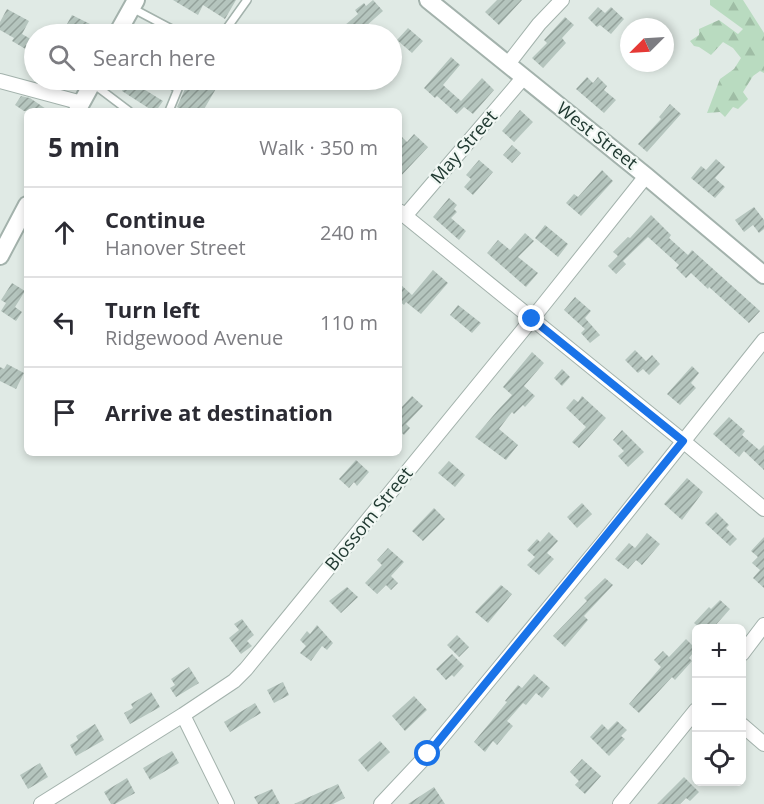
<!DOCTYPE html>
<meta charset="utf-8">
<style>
body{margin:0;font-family:"Open Sans",sans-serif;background:#f7f7f7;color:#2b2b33}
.controls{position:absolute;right:18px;bottom:18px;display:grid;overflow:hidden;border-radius:9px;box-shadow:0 3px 9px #0003}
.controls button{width:54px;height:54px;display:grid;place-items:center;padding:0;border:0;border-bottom:2px solid #e1e1e2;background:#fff;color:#2b2b33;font:30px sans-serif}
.compass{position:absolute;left:620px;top:18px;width:54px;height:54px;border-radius:50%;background:#fff;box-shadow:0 3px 9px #0003;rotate:246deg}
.stop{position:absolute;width:18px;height:18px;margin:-14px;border:4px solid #1a73e8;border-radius:50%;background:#fff}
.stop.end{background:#1a73e8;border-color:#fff;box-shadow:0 2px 6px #0008}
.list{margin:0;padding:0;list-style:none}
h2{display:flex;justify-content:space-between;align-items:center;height:78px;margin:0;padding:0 24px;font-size:26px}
h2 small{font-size:20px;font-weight:400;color:#7c7c81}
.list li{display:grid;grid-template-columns:39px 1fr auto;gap:18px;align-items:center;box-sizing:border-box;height:90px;padding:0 24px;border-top:2px solid #e1e1e2}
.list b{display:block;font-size:22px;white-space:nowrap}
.list p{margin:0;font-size:20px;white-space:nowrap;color:#7c7c81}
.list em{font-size:20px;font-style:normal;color:#7c7c81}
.icon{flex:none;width:33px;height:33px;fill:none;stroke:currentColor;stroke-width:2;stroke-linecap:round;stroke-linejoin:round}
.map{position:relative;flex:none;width:764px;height:804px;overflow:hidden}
.search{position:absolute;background:#fff;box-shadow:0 3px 9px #0003;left:24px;top:24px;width:378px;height:66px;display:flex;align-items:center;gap:15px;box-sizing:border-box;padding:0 21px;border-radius:33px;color:#7c7c81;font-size:22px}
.panel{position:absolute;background:#fff;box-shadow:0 3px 9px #0003;left:24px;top:108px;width:378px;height:348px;border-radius:9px}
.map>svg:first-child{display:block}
</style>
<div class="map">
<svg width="764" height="804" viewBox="0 0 764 804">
<defs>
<pattern id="forest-firs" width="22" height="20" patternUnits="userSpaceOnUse" patternTransform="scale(1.5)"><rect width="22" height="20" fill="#b9dbc0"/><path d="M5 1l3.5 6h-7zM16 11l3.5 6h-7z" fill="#9fbda5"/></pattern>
<pattern id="building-hatch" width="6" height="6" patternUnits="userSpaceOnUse" patternTransform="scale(1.5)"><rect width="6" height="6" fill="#b5c5be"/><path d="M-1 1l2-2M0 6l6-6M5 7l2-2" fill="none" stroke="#93a19b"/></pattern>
</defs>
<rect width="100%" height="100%" fill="#e0eae5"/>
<path fill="url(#forest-firs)" d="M710 0H743L764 33V73L760 71 753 76 743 92 748 99 738 109 733 107 725 117 720 112 707 113 720 79 734 69 741 58 733 48 723 42 711 55 699 47 694 46 690 41 699 35V29L719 20 738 34 743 29 710 5Z"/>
<path fill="url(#building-hatch)" d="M173 0H236L225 19 203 5 198 15Z
M373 0 383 11 357 34H352L344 26 358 14 355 10 364 3 366 6Z
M497 0H522L499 25 485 12Z
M598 7 605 13 611 7 624 19 611 34 600 25 597 27 588 18Z
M7 9 29 21 22 34 34 41V54L12 41 14 38 0 30V22Z
M72 15 96 27 92 34H69L73 27 67 24Z
M565 17 574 25 562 38 566 43 543 68 532 58 547 43 544 40Z
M408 28 423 41 412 53 397 40Z
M451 57 460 65 443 85 461 101 482 78 494 90 473 114 464 107 457 114 437 96 435 98 424 88Z
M587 77 593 83 598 77 607 86 604 90 616 100 604 113 576 89Z
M129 80 163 101 156 111H153L122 91Z
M189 80H221L203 111H184L177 107Z
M21 96 30 98 49 111H24L15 105Z
M670 104 681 114 647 152 638 144 661 119 659 117Z
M520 110 533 122 514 142 502 131Z
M399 134 407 142 414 134 428 147 399 178Z
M512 145 521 153 512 163 503 155Z
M716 159 725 167 715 178 725 187 715 198 691 178 701 166 706 170Z
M479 160 493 172 473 195 464 187 471 179 466 175Z
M602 170 613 181 581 216 566 203 574 194 578 197Z
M449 198 457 205 454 209 457 212 451 218 466 231 459 240 433 217Z
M754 207 764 220V229L759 233 753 225 744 232 735 220Z
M651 215 671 235 669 238 688 255 692 250 760 311 749 323 709 287 708 289 691 273 686 278 676 268 679 265 648 237 623 261 626 264 616 274 608 266 618 256 613 252 628 237 630 238Z
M545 225 568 244 558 257 535 238Z
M525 233 534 241 518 257 538 273 526 287 487 253 498 240 510 250Z
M433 270 448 283 421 314 406 302 404 305 399 301V283L412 295Z
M12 283 25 291 15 307 22 312 16 321 1 311 6 303 1 300Z
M575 297 591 311 585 318 600 335 590 343 581 333 585 329 564 310Z
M458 305 481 323 472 333 450 315Z
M635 350 646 361 652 355 660 364 649 375 643 369 638 373 625 360Z
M532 352 544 363 524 386 535 396 525 407 523 405 514 414 512 412 499 429 518 445 506 460 475 437 498 410 512 395 503 387Z
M7 364 24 373 16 389 0 381V367L4 369Z
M692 366 699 373 691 383 696 388 680 405 667 394Z
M562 369 570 377 562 386 554 378Z
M412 396 423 406 406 424 410 428 404 435 400 431 399 433V410Z
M582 396 606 418 579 448 572 442 586 427 566 408 574 399 578 402Z
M729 417 745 431 742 435 759 450 764 445V470L744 451 739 457 713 434Z
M622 430 644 452 628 467 618 456 624 451 613 440Z
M356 460 369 472 357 486 354 482 349 488 339 479Z
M449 461 465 475 455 487 438 473Z
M687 478 703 492 682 520 664 504Z
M582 503 592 514 577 528 567 517Z
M434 508 445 519 423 541 412 531Z
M716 512 729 525 726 528 737 539 730 546 705 523Z
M549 532 558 541 547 553 554 559 539 575 527 565 535 557 527 550 537 539 540 542Z
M647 533 660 544 642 565 636 560 628 569 615 559 629 543 635 548Z
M764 537V588L753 578 760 570 752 563 758 557 751 551Z
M388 548 404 562 391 576 398 583 391 590 386 585 377 594 365 583 382 565 377 560Z
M605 578 613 585 584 616 588 620 565 647 553 636 587 601 584 598Z
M501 585 512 594 488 623 475 612Z
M347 587 358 597 341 613 329 601Z
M720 600 730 609 713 628H700L694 623 709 607 711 609Z
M242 619 254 635 247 641 252 646 241 654 229 638 239 630 234 624Z
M317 625 333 643 327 650 322 646 311 661 300 653 306 646 300 640 307 631 310 634Z
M457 635 469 647 459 657 447 645Z
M686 639 696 649 689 658 692 661 675 680 672 677 639 713 629 704 661 667 654 660 663 651 669 657Z
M452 654 464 666 454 677 452 675 446 680 436 669Z
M189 667 199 683 176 697 170 688 175 685 171 679Z
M534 674 550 688 542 698 536 693 526 705 523 703 507 721 513 726 497 745 493 741 485 752 474 742 507 702 505 701 518 685 522 688Z
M283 682 289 695 274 703 267 690Z
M151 692 160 707 130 724 124 713 133 708 131 704Z
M414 696 427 710 405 731 392 716Z
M255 703 261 713 230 732 224 722Z
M617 721 627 730 621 736 625 739 609 756 590 737 602 724 608 730Z
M95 724 104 740 76 756 70 745 78 740 76 736Z
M380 741 390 752 368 772 358 760Z
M172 751 179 763 150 780 143 768Z
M582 759 601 776 585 794 575 785 579 781 570 772Z
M40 763 48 777 28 789 20 775Z
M684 777 699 792 690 801 686 798 680 804H657Z
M127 778 135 793 115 804H111L104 792Z
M338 784 345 798 333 804H294Z
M434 787 445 804H408Z
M272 789 280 804H258L254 797Z"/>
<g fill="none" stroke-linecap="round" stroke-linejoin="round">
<g stroke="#a3b2ac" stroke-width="10">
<path id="service" d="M132 8 181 34
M216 34 227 28 247 0
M164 80 178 89 169 111
M92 83 129 111"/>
</g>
<g stroke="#a3b2ac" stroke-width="16">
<path id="minor" d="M508 64 539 24 562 0
M0 81 82 103
M399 211 683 441 764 509
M405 216 523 78
M742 654 764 625
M183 715 227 804
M742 725 764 744
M41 804 183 715 234 681 246 669 532 319 646 176
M381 804 428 754 604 541 764 340
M620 804 696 710"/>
</g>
<g stroke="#a3b2ac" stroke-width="20">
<path id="tertiary" d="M428 0 646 176 764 275
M117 34 136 0
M77 111 94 80
M0 256 27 205"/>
</g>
<use href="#service" stroke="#fff" stroke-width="7"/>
<use href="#minor" stroke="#fff" stroke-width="14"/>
<use href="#tertiary" stroke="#fff" stroke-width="16"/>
</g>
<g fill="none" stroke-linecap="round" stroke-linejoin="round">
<path stroke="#1a73e8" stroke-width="8" d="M428 754 683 441 532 319"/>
</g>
<g text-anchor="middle" stroke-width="4.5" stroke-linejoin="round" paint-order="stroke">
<g font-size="18" fill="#213a32" stroke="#f0f7f3">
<text transform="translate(597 136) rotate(38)" y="6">West Street</text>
<text transform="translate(464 147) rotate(-49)" y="6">May Street</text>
<text transform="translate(369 519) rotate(-51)" y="6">Blossom Street</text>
</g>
</g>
</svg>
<div class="controls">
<button>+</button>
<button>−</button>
<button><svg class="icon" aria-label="locate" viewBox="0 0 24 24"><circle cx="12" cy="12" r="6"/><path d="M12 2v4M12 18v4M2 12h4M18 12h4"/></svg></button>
</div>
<svg class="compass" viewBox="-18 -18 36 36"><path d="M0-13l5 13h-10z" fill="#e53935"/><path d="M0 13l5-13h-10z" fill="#7c7c81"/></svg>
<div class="stop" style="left:428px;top:754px"></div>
<div class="stop end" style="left:532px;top:319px"></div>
<div class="search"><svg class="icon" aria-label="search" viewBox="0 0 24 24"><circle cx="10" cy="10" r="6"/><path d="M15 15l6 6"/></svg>Search here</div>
<section class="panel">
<h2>5 min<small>Walk · 350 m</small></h2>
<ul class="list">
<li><svg class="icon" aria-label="ahead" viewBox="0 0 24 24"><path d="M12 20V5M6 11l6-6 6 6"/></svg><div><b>Continue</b><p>Hanover Street</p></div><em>240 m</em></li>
<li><svg class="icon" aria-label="left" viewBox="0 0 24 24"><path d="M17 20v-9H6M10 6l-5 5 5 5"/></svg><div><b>Turn left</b><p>Ridgewood Avenue</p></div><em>110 m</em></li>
<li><svg class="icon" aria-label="arrive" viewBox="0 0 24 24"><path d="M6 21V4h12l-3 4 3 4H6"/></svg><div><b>Arrive at destination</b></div></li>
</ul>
</section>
</div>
